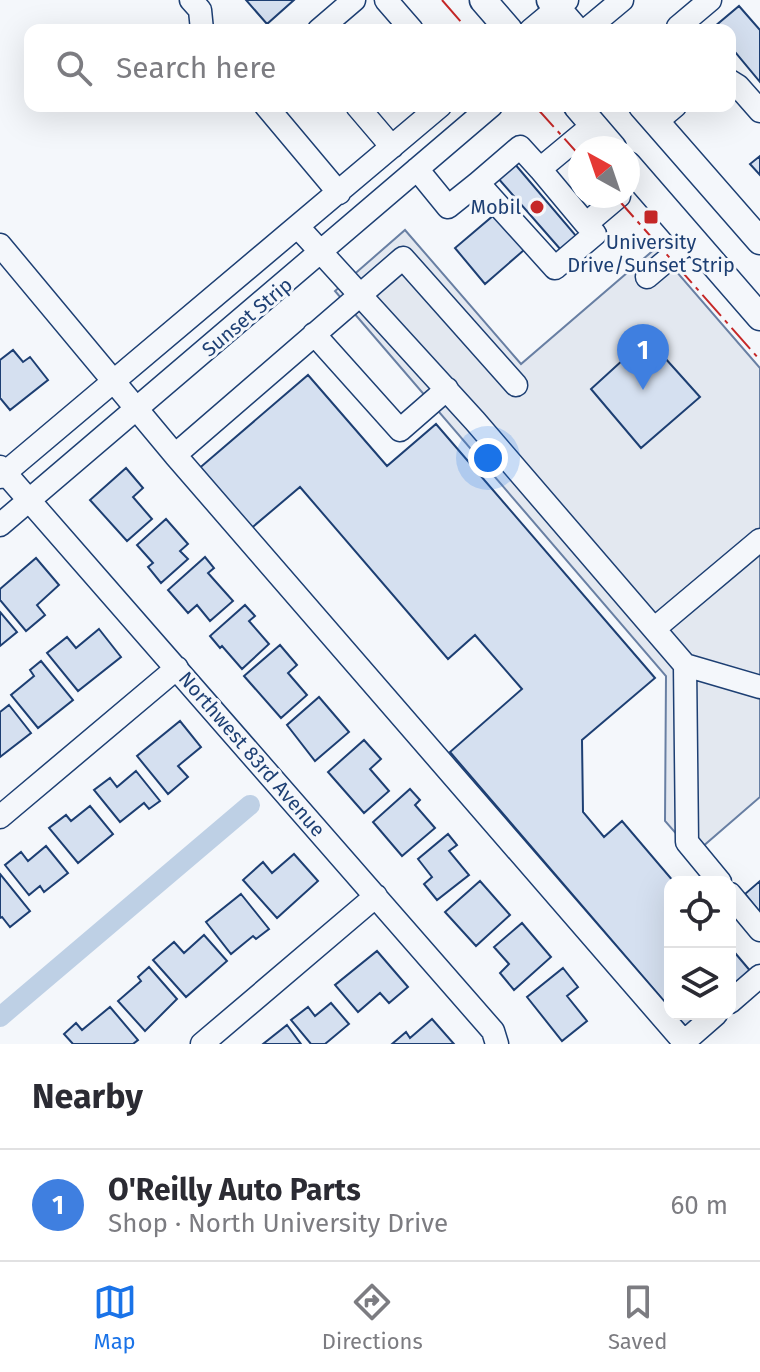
<!DOCTYPE html>
<meta charset="utf-8">
<style>
body{margin:0;font-family:"Fira Sans",sans-serif;background:#f7f7f7;color:#2b2b33}
.controls{position:absolute;right:24px;bottom:24px;display:grid;overflow:hidden;border-radius:16px;box-shadow:0 8px 32px #0002}
.controls button{width:72px;height:72px;display:grid;place-items:center;padding:0;border:0;border-bottom:2px solid #e1e1e2;background:#fff;color:#2b2b33;font:40px sans-serif}
.compass{position:absolute;left:568px;top:136px;width:72px;height:72px;border-radius:50%;background:#fff;box-shadow:0 8px 32px #0002;rotate:320deg}
.you{position:absolute;left:488px;top:458px;width:28px;height:28px;margin:-20px;border:6px solid #fff;border-radius:50%;background:#1a73e8;box-shadow:0 0 0 12px #1a73e833}
.badge{display:grid;place-items:center;width:52px;height:52px;border-radius:50%;background:#1a73e8;color:#fff;font-size:26px;font-weight:700}
.pin{position:absolute;translate:-50% -66px;filter:drop-shadow(0 2px 4px #0008)}
.pin::after{content:'';position:absolute;top:42px;width:28px;height:24px;background:inherit;clip-path:polygon(0 0,100% 0,50% 100%)}
.list{margin:0;padding:0;list-style:none}
h2{display:flex;justify-content:space-between;align-items:center;height:104px;margin:0;padding:0 32px;font-size:34px}
h2 small{font-size:26px;font-weight:400;color:#7c7c81}
.list li{display:grid;grid-template-columns:52px 1fr auto;gap:24px;align-items:center;box-sizing:border-box;height:112px;padding:0 32px;border-top:2px solid #e1e1e2}
.list b{display:block;font-size:30px;white-space:nowrap}
.list p{margin:0;font-size:26px;white-space:nowrap;color:#7c7c81}
.list em{font-size:26px;font-style:normal;color:#7c7c81}
.icon{flex:none;width:44px;height:44px;fill:none;stroke:currentColor;stroke-width:2;stroke-linecap:round;stroke-linejoin:round}
.map{position:relative;flex:none;width:760px;height:1044px;overflow:hidden}
.search{position:absolute;background:#fff;box-shadow:0 8px 32px #0002;left:24px;right:24px;top:24px;height:88px;display:flex;align-items:center;gap:20px;box-sizing:border-box;padding:0 28px;border-radius:16px;color:#7c7c81;font-size:30px}
.sheet{height:216px;background:#fff}
nav{display:flex;justify-content:space-around;align-items:center;box-sizing:border-box;height:112px;border-top:2px solid #e1e1e2;background:#fff;font-size:22px;color:#7c7c81}
nav a{display:grid;justify-items:center;gap:4px}
nav .on{color:#1a73e8}
.map>svg:first-child{display:block}
</style>
<div class="map">
<svg width="760" height="1044" viewBox="0 0 760 1044">
<rect width="100%" height="100%" fill="#f4f7fb"/>
<path fill="#e3e8f0" stroke="#687fa3" stroke-width="2" d="M405 230 521 364 656 248 760 368V797L694 854 665 821 666 676 335 291Z"/>
<g fill="none" stroke-linecap="round" stroke-linejoin="round">
<path stroke="#bed0e5" stroke-width="20" d="M0 1017 250 805"/>
</g>
<path fill="#d5e0f0" stroke="#1d3f73" stroke-width="2" d="M246 0H294L267 24Z
M739 6 760 30V82L730 46V30H716L714 27Z
M760 156V175L750 164Z
M514 163 577 237 561 250 497 177Z
M494 215 524 250 485 284 455 248Z
M647 338 700 397 641 448 591 389Z
M13 350 23 362 30 357 48 380 10 410 0 398V360Z
M308 375 387 466 436 424 655 678 582 740 583 812 604 837 622 821 674 882H670V1008L450 752 522 689 475 635 448 659 300 487 248 531 196 471Z
M126 468 143 488 133 497 152 519 127 541 90 500Z
M166 519 188 544 180 551 188 559 161 583 148 567 153 563 137 545Z
M205 557 214 568 208 573 233 601 210 621 197 605 188 613 168 590Z
M36 558 59 585 37 605 45 615 26 631 0 600V589Z
M245 605 255 616 249 621 269 644 242 669 222 646 220 648 210 636Z
M0 612 17 632 0 646Z
M99 629 121 657 78 691 47 653 67 637 76 648Z
M280 645 297 665 288 673 307 695 281 718 244 676Z
M41 661 73 700 38 728 11 695 34 676 30 670Z
M319 697 349 732 315 761 287 725Z
M9 705 31 733 0 757V712Z
M180 721 201 747 178 766 188 777 168 794 137 756Z
M364 740 381 759 370 769 389 791 364 813 328 772Z
M136 771 160 801 149 809 144 803 120 822 94 790 110 778 117 787Z
M410 789 420 800 415 805 435 828 402 856 373 822Z
M90 806 113 834 78 863 49 828 66 815 71 821Z
M448 834 457 845 449 851 469 875 437 900 424 884 432 877 418 859Z
M46 846 68 873 44 892 40 886 29 895 5 865 21 852 28 861Z
M294 854 318 881 277 918 243 880 263 862 272 873Z
M0 874 30 911 10 927 2 917 0 918Z
M480 881 510 915 476 946 445 912Z
M760 881V912L745 894Z
M241 894 269 929 256 939 253 936 231 954 206 922Z
M522 923 551 957 514 990 500 973 509 964 494 947Z
M204 935 227 961 186 997 153 960 174 942 184 953Z
M730 947 752 973 730 992Z
M377 951 408 987 389 1003 380 993 358 1012 335 985Z
M149 967 177 999 145 1031 118 1001 141 981 138 977Z
M563 968 578 987 567 996 587 1021 562 1041 527 997Z
M331 1003 349 1024 325 1044H311L291 1020 308 1007 315 1016Z
M110 1007 138 1040 133 1044H73L64 1034 76 1023 82 1030Z
M675 1014H705L688 1029Z
M432 1019 454 1044H392L406 1032 410 1038Z
M287 1025 301 1044H263Z"/>
<g fill="none" stroke-linecap="round" stroke-linejoin="round">
<g stroke="#1d3f73" stroke-width="25">
<path id="minor" d="M191 0 200 10 202 30
M386 0 412 30
M319 30 354 0
M531 30 567 0
M586 30 622 0
M681 30 678 27 710 0
M730 81 738 86 760 111
M266 106 339 193
M357 106 392 147
M656 122 675 106
M417 169 448 207 478 183 555 268 595 234 586 224 619 196
M478 183 520 147 540 169
M586 224 540 169 593 125
M298 227 475 421 685 665 687 842 720 882
M0 245 175 455 403 258 516 385
M647 277 692 239
M314 334 400 430 447 389
M175 455 684 1042 716 1014
M0 467 493 1031 497 1044
M0 477 440 106
M0 525 491 106
M654 629 760 540
M685 665 760 687
M0 817 177 668
M730 894 760 930
M730 1002 760 976
M202 1044 376 896"/>
</g>
<g stroke="#1d3f73" stroke-width="29">
<path id="major" d="M483 0 509 30
M550 0 576 30
M577 106 613 148
M642 106 760 241
M628 165 760 317"/>
</g>
<use href="#minor" stroke="#f4f7fb" stroke-width="22"/>
<use href="#major" stroke="#f4f7fb" stroke-width="26"/>
<path stroke="#c62828" stroke-width="2" stroke-dasharray="28 6 4 6" stroke-linecap="butt" d="M442 0 468 30
M535 106 580 156
M615 196 760 360"/>
</g>
<g fill="#c62828" stroke="#f4f7fb" stroke-width="3">
<circle cx="537" cy="207" r="8"/>
<rect x="643" y="209" width="16" height="16" rx="4"/>
</g>
<g text-anchor="middle" stroke-width="6" stroke-linejoin="round" paint-order="stroke">
<g font-size="20" fill="#1d3f73" stroke="#f4f7fb" text-anchor="end">
<text x="521" y="214">Mobil</text>
<text x="651" y="249" text-anchor="middle">University<tspan x="651" dy="23">Drive/Sunset Strip</tspan></text>
</g>
<g font-size="20" fill="#1d3f73" stroke="#f4f7fb">
<text transform="translate(247 317) rotate(-40)" y="7">Sunset Strip</text>
<text transform="translate(252 754) rotate(49)" y="7">Northwest 83rd Avenue</text>
</g>
</g>
</svg>
<div class="controls">
<button><svg class="icon" aria-label="locate" viewBox="0 0 24 24"><circle cx="12" cy="12" r="6"/><path d="M12 2v4M12 18v4M2 12h4M18 12h4"/></svg></button>
<button><svg class="icon" aria-label="layers" viewBox="0 0 24 24"><path d="M12 4l9 5-9 5-9-5zM3 14l9 5 9-5"/></svg></button>
</div>
<svg class="compass" viewBox="-18 -18 36 36"><path d="M0-13l5 13h-10z" fill="#e53935"/><path d="M0 13l5-13h-10z" fill="#7c7c81"/></svg>
<div class="you"></div>
<div class="pin badge" style="left:643px;top:390px;background:#3f7fe0">1</div>
<div class="search"><svg class="icon" aria-label="search" viewBox="0 0 24 24"><circle cx="10" cy="10" r="6"/><path d="M15 15l6 6"/></svg>Search here</div>
</div>
<section class="sheet">
<h2>Nearby<small></small></h2>
<ul class="list">
<li><span class="badge" style="background:#3f7fe0">1</span><div><b>O'Reilly Auto Parts</b><p>Shop · North University Drive</p></div><em>60 m</em></li>
</ul>
</section>
<nav>
<a class="on"><svg class="icon" aria-label="map" viewBox="0 0 24 24"><path d="M3 6l6-2 6 2 6-2v14l-6 2-6-2-6 2zM9 4v14M15 6v14"/></svg>Map</a>
<a><svg class="icon" aria-label="directions" viewBox="0 0 24 24"><path d="M12 3l9 9-9 9-9-9zM9 14v-3h6M13 9l2 2-2 2"/></svg>Directions</a>
<a><svg class="icon" aria-label="saved" viewBox="0 0 24 24"><path d="M7 4h10v16l-5-4-5 4z"/></svg>Saved</a>
</nav>
